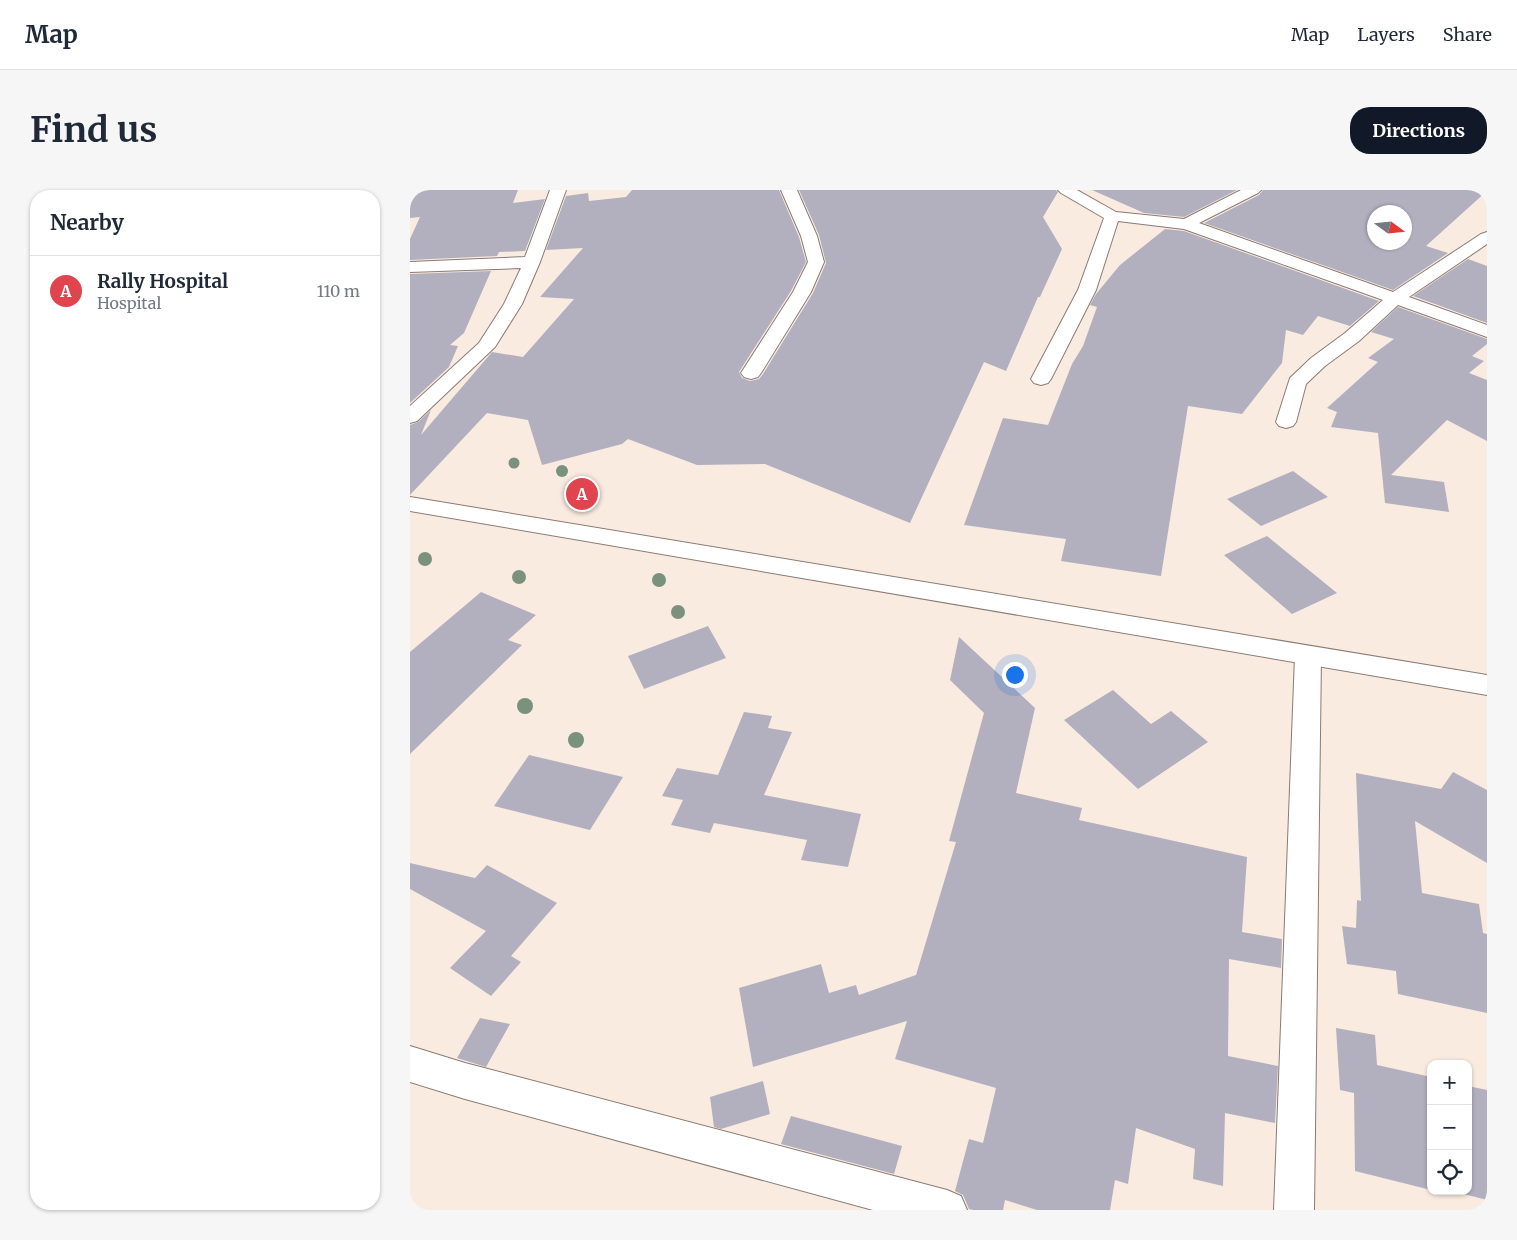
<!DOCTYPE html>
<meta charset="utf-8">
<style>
body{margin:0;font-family:Merriweather,serif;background:#f6f6f7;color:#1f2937}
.controls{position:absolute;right:15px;bottom:15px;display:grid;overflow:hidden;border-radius:10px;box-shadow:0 1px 4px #0004}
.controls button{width:45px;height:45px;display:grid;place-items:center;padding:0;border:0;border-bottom:1px solid #e0e1e3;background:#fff;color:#1f2937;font:25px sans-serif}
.compass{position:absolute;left:957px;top:15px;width:45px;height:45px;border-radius:50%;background:#fff;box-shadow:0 1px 4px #0004;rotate:105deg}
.you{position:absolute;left:604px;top:484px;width:18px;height:18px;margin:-12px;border:4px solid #fff;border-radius:50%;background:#1a73e8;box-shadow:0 0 0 8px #1a73e833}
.badge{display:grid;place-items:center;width:32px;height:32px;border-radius:50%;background:#111827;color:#fff;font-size:16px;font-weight:700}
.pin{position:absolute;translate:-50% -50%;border:2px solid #fff;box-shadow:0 1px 5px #0006}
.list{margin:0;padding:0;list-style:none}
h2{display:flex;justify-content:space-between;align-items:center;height:65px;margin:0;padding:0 20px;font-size:21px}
h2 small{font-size:16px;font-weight:400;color:#747a83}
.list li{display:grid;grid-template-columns:32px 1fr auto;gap:15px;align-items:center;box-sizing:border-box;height:70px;padding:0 20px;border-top:1px solid #e0e1e3}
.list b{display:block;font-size:19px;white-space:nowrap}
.list p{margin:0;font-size:16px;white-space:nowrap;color:#747a83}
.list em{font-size:16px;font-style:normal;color:#747a83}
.icon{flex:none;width:28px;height:28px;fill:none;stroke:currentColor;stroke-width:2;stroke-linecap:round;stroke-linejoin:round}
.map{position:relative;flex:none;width:1077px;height:1020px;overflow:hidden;border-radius:20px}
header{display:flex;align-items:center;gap:30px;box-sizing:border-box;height:70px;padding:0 25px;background:#fff;border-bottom:1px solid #e0e1e3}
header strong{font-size:24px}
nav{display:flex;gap:28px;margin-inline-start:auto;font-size:18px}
.intro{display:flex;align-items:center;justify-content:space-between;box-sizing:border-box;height:120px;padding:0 30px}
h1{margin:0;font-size:35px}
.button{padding:12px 22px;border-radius:20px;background:#111827;color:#fff;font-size:18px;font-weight:700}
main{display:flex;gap:30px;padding:0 30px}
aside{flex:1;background:#fff;border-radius:20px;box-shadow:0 1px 4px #0004}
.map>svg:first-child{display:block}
</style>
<header>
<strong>Map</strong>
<nav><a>Map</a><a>Layers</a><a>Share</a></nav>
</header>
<div class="intro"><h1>Find us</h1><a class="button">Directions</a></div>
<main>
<aside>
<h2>Nearby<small></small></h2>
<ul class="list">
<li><span class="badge" style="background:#e0444e">A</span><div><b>Rally Hospital</b><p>Hospital</p></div><em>110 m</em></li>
</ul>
</aside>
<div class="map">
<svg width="1077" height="1020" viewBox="0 0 1077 1020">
<rect width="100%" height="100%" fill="#faebe0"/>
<path fill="#b2b0bf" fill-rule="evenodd" d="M0 0H108L103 13 135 9 115 61 89 62 87 66 0 70V49L10 27 0 28Z
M222 0H369L389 47 396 72 381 101 329 182 332 188 340 191 349 189 353 184 403 103 416 73 409 45 389 0H646L648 2 633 27 652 59 630 107H628L596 181 574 172 500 333 355 274 287 275 218 249 212 254 132 275 118 230 77 223 0 305V235L8 232 21 220 11 245 82 162 113 167 164 109 130 107 173 58 136 60 156 6 178 3 179 11 216 7Z
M682 0H827L774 27 734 23Z
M853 0H1077V1L1016 56 1038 63 983 100 794 33 849 5ZM964 22H994V52H964Z
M755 39 774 41 969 111 940 136 908 126 893 145 876 140 872 173 832 224 778 216 751 386 651 371 656 349 554 335 593 228 638 235 662 174 673 156 687 117 680 115 686 104 710 75Z
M1058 69 1077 76V133L1003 106Z
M81 81 54 143 40 155 48 156 39 177 0 213V84Z
M988 117 1077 149V154L1062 166 1074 171 1059 183 1077 190V251L1037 230 981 285 1034 292 1039 322 975 313 968 243 921 237 927 222 917 218 968 172 958 168 984 149 961 142Z
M883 281 918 307 851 336 817 309Z
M857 346 927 403 882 424 814 365Z
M71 402 126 425 98 450 112 455 0 564V462Z
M298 436 316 468 234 499 218 466Z
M549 447 625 518 606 603 672 618 669 630 837 667 832 742 872 749 871 778 819 769 818 866 868 876 865 933 815 923 813 996 783 989 785 959 726 938 718 994 705 990 700 1020H627L595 1010 593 1020H563L559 1019 553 1005 545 1001 559 949 573 953 586 898 485 869 497 831 343 877 329 798 411 774 419 803 446 795 449 805 506 785 546 652 539 651 574 523 540 490Z
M703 500 741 534 761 521 798 552 728 599 654 530Z
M334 522 362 526 358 538 382 542 354 605 451 624 438 677 391 670 397 650 304 633 300 643 261 635 273 610 252 606 267 578 308 585Z
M119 565 213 587 180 640 84 616Z
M1043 582 1077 600V673L1005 631 1012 703 1069 714 1073 743 1077 744V823L988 804 986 781 937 774 932 736 946 738 947 710 951 711 946 583 1031 599Z
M0 673 65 688 77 675 147 713 101 766 111 772 81 806 40 778 76 741 0 699Z
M70 828 100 834 76 877 47 868Z
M926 838 965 845 967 875 1021 887V1000L945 981 944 903 930 900Z
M353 891 360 924 311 939 304 937 300 907Z
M1058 896 1077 900V1010L1042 1001H1058Z
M381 926 492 956 484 984 371 954Z"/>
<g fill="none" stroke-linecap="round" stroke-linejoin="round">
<g stroke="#897c73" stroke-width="2">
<path id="minor" d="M140 0H156L130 72 112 114 85 157 7 231 0 233V216L69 153 94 114 111 78 0 82V72L115 67Z
M371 0H387L407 46 414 72 401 102 351 183 348 187 341 189 334 187 331 183 383 102 398 72 391 46Z
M648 0H667L706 22 774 29 831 0H851L848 3 789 33 983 102 1071 44 1077 42V54L999 107 1077 135V147L988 115 949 151 915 176 896 194 886 232 883 236 876 238 869 236 866 232 880 188 901 168 935 143 973 110 774 39 708 31 686 100 641 189 638 193 631 195 624 193 621 189 668 100 694 28 651 3Z
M898 456 907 459 911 466 904 1020H864L885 466 889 459Z
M0 856 55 873 537 1000 551 1006 557 1020H463L55 909 0 892Z"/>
</g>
<g stroke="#897c73" stroke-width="2">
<path id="secondary" d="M0 307 1077 485V505L0 321Z"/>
</g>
<use href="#minor" fill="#fff" fill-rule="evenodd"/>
<use href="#secondary" fill="#fff" fill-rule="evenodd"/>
</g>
<g fill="#79917d">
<circle cx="104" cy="273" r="5.5"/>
<circle cx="152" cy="281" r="6"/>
<circle cx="15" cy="369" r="7"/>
<circle cx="109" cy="387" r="7"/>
<circle cx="249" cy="390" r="7"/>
<circle cx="268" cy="422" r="7"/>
<circle cx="115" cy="516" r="8"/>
<circle cx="166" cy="550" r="8"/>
</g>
</svg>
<div class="controls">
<button>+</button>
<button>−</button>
<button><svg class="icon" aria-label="locate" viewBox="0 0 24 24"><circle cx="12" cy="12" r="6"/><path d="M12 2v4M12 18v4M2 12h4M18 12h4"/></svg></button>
</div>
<svg class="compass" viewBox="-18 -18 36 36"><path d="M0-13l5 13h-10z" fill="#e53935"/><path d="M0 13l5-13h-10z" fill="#747a83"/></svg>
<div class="you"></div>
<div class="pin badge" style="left:172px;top:304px;background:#e0444e">A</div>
</div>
</main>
